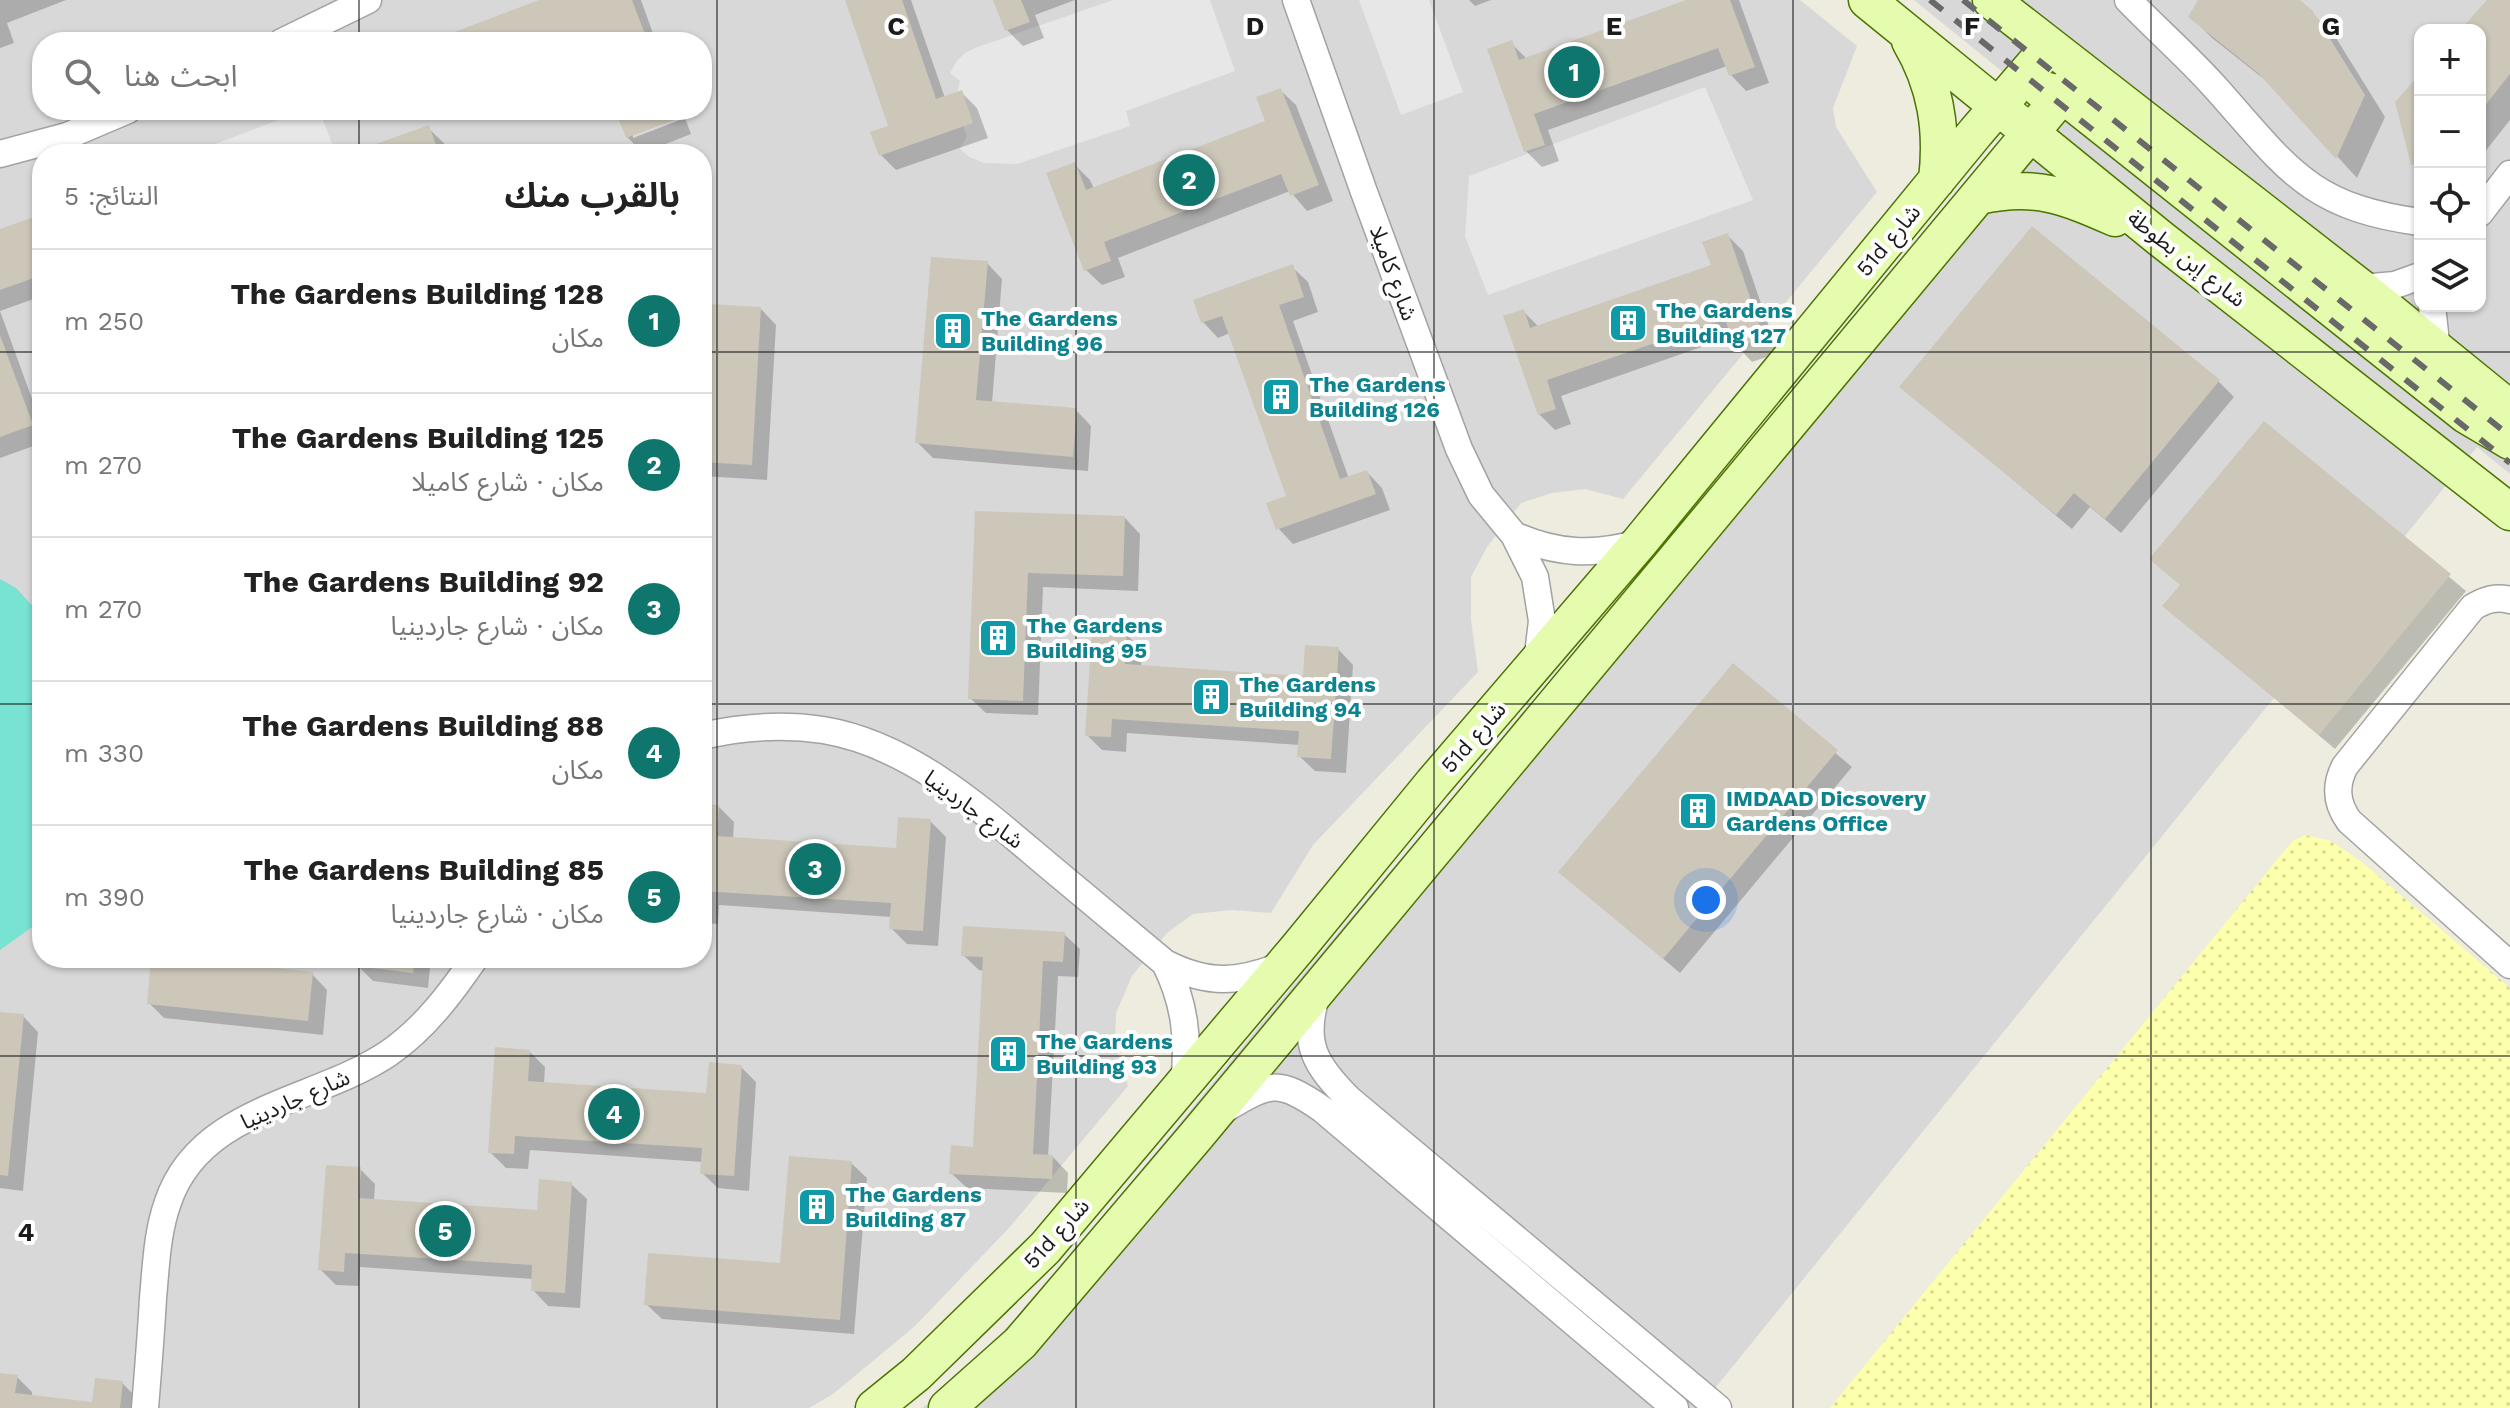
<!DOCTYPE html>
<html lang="ar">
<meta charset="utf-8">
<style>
body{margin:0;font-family:"Work Sans","Noto Sans Arabic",sans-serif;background:#f6f6f6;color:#222;direction:rtl}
.controls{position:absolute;right:24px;top:24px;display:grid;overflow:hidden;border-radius:16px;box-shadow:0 2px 6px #0004}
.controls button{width:72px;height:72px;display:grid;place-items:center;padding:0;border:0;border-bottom:2px solid #e0e0e0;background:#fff;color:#222;font:40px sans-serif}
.you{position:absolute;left:1706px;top:900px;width:28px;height:28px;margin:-20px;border:6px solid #fff;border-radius:50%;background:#1a73e8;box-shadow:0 0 0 12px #1a73e833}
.badge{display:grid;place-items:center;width:52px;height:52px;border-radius:50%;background:#0f766e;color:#fff;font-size:26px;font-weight:700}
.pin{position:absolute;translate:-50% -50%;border:4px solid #fff;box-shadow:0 2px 8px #0006}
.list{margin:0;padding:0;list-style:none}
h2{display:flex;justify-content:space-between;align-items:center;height:104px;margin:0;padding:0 32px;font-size:34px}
h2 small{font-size:26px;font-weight:400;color:#767676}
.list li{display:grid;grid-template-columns:52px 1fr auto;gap:24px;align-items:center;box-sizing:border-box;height:144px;padding:0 32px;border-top:2px solid #e0e0e0}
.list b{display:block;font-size:30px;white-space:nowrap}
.list p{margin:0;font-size:26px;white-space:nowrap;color:#767676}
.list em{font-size:26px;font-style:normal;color:#767676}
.icon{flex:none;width:44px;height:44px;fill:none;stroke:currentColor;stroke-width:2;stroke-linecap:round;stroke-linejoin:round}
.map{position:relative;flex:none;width:2510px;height:1408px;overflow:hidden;direction:ltr}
.search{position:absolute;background:#fff;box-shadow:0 2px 6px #0004;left:32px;top:32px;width:680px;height:88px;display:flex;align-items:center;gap:20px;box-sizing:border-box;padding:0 28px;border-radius:32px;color:#767676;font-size:30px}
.panel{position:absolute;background:#fff;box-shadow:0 2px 6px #0004;left:32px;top:144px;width:680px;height:824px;border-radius:32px;direction:rtl}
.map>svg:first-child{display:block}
</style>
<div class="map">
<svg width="2510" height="1408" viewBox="0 0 2510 1408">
<defs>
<pattern id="sand-dots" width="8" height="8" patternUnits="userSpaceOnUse" patternTransform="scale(2)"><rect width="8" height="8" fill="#fcffac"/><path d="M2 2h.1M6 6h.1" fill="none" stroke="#d7da93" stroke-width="1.8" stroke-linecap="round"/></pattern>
</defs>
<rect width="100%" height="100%" fill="#edecdf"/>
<path fill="#d9d8d8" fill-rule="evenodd" d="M0 0H1800L1857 46 1833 108 1836 127 1877 192 1623 499 1585 489 1552 493 1521 503 1487 547 1471 577V620L1478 672 1313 845 1271 913 1232 910 1193 914 1167 933 1132 976 1116 1013 1115 1043 1128 1086 1009 1228 914 1327 833 1394 809 1408H0ZM42 42H702V110H42ZM42 154H702V958H42Z
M1914 0H2510V474L2477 447 1699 1408H922L950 1387 1046 1286 1272 1011 1750 447 2035 98ZM2420 30H2480V306H2420Z"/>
<path fill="url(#sand-dots)" d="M2305 835 2331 841 2362 862 2510 988V1408H1830L2280 856 2293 841Z"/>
<path fill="#78e2d3" d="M0 579 16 588 42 616V920L0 950Z"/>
<path fill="#e7e7e7" d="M1113 0H1210L1235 71 1126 111 1130 126 1017 164 984 163 969 157 960 149 967 136 955 103 960 81 950 73 956 62 965 53 975 48Z
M1359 0H1429L1463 92 1401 115Z
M1705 87 1753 200 1488 295 1465 236 1469 176Z
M304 110H319L336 154H207L205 148Z"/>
<path fill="#0003" d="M0 0H66L7 23 14 43 0 48Z
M545 0H641L656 42H445Z
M847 0H911L945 98 961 92 977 108 988 138 896 170 880 154 891 128Z
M996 0H1075L1035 15 1044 38 1023 46 1007 30Z
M1469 0H1491L1475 6Z
M1692 0H1739L1769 83 1746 91 1731 75 1727 66 1548 130 1559 161 1542 167 1526 151 1511 43 1527 59Z
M2200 0H2297L2333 33 2385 117 2357 178 2274 87 2212 38 2191 17Z
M2490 0 2510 1V120L2480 158V30H2463Z
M2420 77V171L2413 164Z
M1280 90 1296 105 1333 201 1307 211 1290 191 1118 258 1125 277 1102 285 1086 270 1074 164 1090 180 1094 189 1268 122Z
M617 110H682L683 114 633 133V138L685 118 691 134 643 153 627 137Z
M428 128 444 143 448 154H375Z
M42 216V296L0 311 42 426V443L0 458V231Z
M1727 235 1743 251 1778 353 1752 362 1737 346 1733 336 1561 396 1571 424 1555 430 1539 414 1523 311 1539 327 1713 266Z
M987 263 1002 279 992 403 1076 410 1091 426 1088 471 933 458 917 442Z
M1292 267 1308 282 1318 312 1293 321 1349 479 1367 472 1382 488 1390 510 1293 544 1278 528 1288 497 1230 333 1218 338 1203 322Z
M761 309 776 325 767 480 702 476V401Z
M2218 381 2234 397 2121 533 2090 507 2072 529 1902 387Z
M2264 423 2466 591 2335 749 2165 606 2182 586Z
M977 513 1125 518 1140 534 1138 591 1043 587 1038 715 986 713 970 698Z
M1126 634 1142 650 1141 667 1305 678 1338 649 1353 665 1346 773 1315 771 1299 756 1300 745 1127 733 1126 752 1102 750 1087 735Z
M1733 666 1852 767 1680 973 1561 872Z
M702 806 719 807 734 822 733 839 898 850 930 821 946 837 938 946 907 944 891 928 892 917 719 905 718 924 702 923Z
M1064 934 1080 949 1078 977 1058 976 1048 1157H1053L1068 1173 1067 1193 967 1188 951 1173 975 1149 985 971 979 970 963 955Z
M153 958H235L234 966 312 974 327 990 323 1035 164 1018 149 1003Z
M358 958H431L428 988 373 981 357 965Z
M0 1014 23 1016 38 1032 23 1191 0 1188Z
M530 1052 545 1067 544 1084 708 1095 741 1067 756 1082 749 1191 718 1188 702 1173 703 1162 530 1150 528 1169 506 1168 490 1152Z
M851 1163 867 1178 854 1334 662 1319 646 1304 782 1265Z
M360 1169 375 1184 374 1201 539 1212 571 1184 587 1199 580 1308 548 1306 533 1290V1279L360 1267 359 1286 336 1285 320 1269Z
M0 1375 17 1377 32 1392V1397L94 1405 122 1383 138 1399 137 1408H0Z"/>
<path fill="#cdc7b9" d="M539 0H632L648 42H443L441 37Z
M845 0H902L936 99 962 90 973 123 879 156 870 132 888 126Z
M993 0H1021L1030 22 1005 31Z
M1686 0H1730L1755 67 1729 76 1718 48 1534 114 1545 145 1524 152 1487 49 1512 40 1519 60Z
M2198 0H2300L2312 10 2365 95 2336 159 2258 73 2188 17Z
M2487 0H2510V74L2480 112V30H2460Z
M2420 74V161L2411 165 2395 102Z
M1281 88 1319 185 1290 196 1281 174 1104 242 1111 261 1084 271 1046 173 1075 162 1086 190 1265 121 1256 97Z
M615 110H673L677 119 626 138Z
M429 125 439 154H373L370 146Z
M42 214V275L0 290V229Z
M2032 226 2220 380 2105 519 2074 493 2056 515 1899 387Z
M1728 233 1764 338 1735 348 1725 319 1547 380 1556 409 1538 415 1503 316 1524 309 1530 328 1711 265 1702 242Z
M931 257 988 261 976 400 1077 408 1073 457 915 443Z
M1293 264 1304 297 1279 305 1340 479 1367 470 1376 494 1276 530 1266 503 1286 496 1222 316 1201 323 1193 300Z
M710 304 761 307 752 465 702 462V399Z
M0 335 33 425 0 437Z
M2264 421 2451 574 2319 735 2162 606 2180 585 2149 559Z
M975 511 1125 516 1123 576 1028 573 1023 701 968 699Z
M1092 630 1127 633 1125 664 1303 676 1305 645 1339 647 1331 759 1297 757 1299 731 1112 719 1111 737 1085 736Z
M1733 663 1838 750 1663 959 1558 872Z
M702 804 719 805 717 836 896 848 898 817 931 819 923 931 889 929 891 903 702 891Z
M963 926 1065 932 1063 962 1043 961 1033 1154 1053 1155 1052 1179 949 1174 951 1145 973 1147 983 957 961 956Z
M151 958H218V962L313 972 308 1021 147 1004Z
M356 958H415L413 973 355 966Z
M0 1012 24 1014 8 1176 0 1175Z
M495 1047 530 1050 528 1081 706 1093 709 1062 742 1065 734 1176 700 1174 702 1148 515 1136 514 1154 488 1153Z
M789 1156 852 1161 840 1320 644 1305 648 1253 780 1263Z
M326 1165 361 1167 359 1198 537 1210 539 1179 572 1182 565 1293 531 1291 532 1265 345 1253 344 1272 318 1270Z
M0 1373 18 1375 15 1393 92 1402 95 1378 123 1381 120 1408H0Z"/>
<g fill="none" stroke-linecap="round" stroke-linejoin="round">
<g stroke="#a2a2a2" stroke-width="29">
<path id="street" d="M1296 0 1364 192 1459 449 1481 495 1514 535 1535 577 1542 621 1537 663
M2128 0C2156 29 2187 56 2214 86 2285 165 2306 207 2420 222
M282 42 368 0
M0 154 67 136 128 110
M2480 213 2510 174
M2361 288 2395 285 2420 276
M2432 306 2437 351
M1514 535C1556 554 1594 556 1639 543
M2510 600C2496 596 2485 600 2473 607L2345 766C2335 785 2336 803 2349 821L2510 965
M702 736C741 727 783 724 823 730 909 744 980 808 1044 862 1085 896 1125 930 1165 963 1208 985 1239 983 1283 965
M1165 963C1185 1003 1189 1039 1184 1083
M1317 994C1301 1043 1315 1065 1349 1099L1718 1408
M1225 1109C1270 1082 1278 1079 1322 1109L1675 1408
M145 1408C148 1371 151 1335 153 1298 156 1266 157 1232 168 1202 200 1107 317 1102 389 1053 425 1028 451 993 475 958"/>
</g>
<g stroke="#4b7400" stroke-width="39">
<path id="secondary" d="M1867 0 2161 239 2510 512
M1991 0 2361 288 2510 409
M1910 41C1936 85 1943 130 1937 180
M2040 89 2063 95 2466 415 2510 441
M1979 196C2034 183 2065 196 2115 218
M874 1408 916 1374 1045 1248 1297 949 1433 783 1639 543 1976 132 2050 46
M947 1408 1020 1343 1196 1136 2082 71"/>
</g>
<use href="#street" stroke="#fff" stroke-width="26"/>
<use href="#secondary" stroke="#e5fcae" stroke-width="36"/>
<path stroke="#696969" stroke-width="6" stroke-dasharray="16 16" stroke-linecap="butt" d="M1930 0 2510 463
M1963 0 2510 436"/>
</g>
<path fill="none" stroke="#1b1b1b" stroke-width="2" stroke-opacity="0.55" d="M359 0V42M717 0V1408M1076 0V1408M1434 0V1408M1793 0V1408M2151 0V1408M359 110V154M0 352H42M702 352H2510M0 704H42M702 704H2510M359 958V1408M0 1056H2510"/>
<defs>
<g id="building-square" transform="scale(2)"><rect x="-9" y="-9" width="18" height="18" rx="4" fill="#0f9aa8" stroke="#fff"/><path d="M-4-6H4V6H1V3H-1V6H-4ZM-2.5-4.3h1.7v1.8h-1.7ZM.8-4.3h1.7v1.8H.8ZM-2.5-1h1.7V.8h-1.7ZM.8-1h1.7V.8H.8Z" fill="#fff"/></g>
</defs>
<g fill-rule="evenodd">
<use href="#building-square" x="1628" y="323"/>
<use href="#building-square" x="953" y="331"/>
<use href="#building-square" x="1281" y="397"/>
<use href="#building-square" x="998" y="638"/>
<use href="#building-square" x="1211" y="697"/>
<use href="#building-square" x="1698" y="811"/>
<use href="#building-square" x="1008" y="1054"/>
<use href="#building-square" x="817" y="1207"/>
</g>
<g text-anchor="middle" stroke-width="8" stroke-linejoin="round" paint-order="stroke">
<g font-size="22" fill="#1b1b1b" stroke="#fff">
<text transform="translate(1888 240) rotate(-50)" y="8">51d شارع</text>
<text transform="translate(2187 258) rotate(38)" y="8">شارع إبن بطوطة</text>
<text transform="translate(1394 273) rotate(70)" y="8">شارع كاميلا</text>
<text transform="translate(1473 737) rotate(-49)" y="8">51d شارع</text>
<text transform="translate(974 809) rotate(36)" y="8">شارع جاردينيا</text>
<text transform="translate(295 1099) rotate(-24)" y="8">شارع جاردينيا</text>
<text transform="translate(1056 1233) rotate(-48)" y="8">51d شارع</text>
</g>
<g font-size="22" font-weight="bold" fill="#0d838f" stroke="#fff" text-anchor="start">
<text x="1656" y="318">The Gardens<tspan x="1656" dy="25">Building 127</tspan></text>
<text x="981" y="326">The Gardens<tspan x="981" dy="25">Building 96</tspan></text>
<text x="1309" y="392">The Gardens<tspan x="1309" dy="25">Building 126</tspan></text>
<text x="1026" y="633">The Gardens<tspan x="1026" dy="25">Building 95</tspan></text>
<text x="1239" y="692">The Gardens<tspan x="1239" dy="25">Building 94</tspan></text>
<text x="1726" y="806">IMDAAD Dicsovery<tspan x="1726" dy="25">Gardens Office</tspan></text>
<text x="1036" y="1049">The Gardens<tspan x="1036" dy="25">Building 93</tspan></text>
<text x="845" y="1202">The Gardens<tspan x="845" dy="25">Building 87</tspan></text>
</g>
</g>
<g font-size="26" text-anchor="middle" font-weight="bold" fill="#1b1b1b" stroke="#fff" stroke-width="8" stroke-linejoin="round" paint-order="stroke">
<text x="896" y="35">C</text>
<text x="1255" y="35">D</text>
<text x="1614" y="35">E</text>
<text x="1972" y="35">F</text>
<text x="2331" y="35">G</text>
<text x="26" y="1241">4</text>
</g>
</svg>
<div class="controls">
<button>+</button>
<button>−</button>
<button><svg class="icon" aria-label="locate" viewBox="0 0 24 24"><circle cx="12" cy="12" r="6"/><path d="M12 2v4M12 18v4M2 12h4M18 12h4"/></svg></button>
<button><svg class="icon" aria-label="layers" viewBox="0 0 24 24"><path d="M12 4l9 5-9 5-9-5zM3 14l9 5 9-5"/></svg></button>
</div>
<div class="you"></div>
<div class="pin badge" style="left:1574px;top:72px">1</div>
<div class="pin badge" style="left:1189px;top:180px">2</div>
<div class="pin badge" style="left:815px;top:869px">3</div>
<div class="pin badge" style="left:614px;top:1114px">4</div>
<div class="pin badge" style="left:445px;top:1231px">5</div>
<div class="search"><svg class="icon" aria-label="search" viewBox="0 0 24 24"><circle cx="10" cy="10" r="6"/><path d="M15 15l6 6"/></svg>ابحث هنا</div>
<section class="panel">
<h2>بالقرب منك<small>النتائج: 5</small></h2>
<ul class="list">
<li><span class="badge">1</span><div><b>The Gardens Building 128</b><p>مكان</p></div><em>250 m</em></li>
<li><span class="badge">2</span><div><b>The Gardens Building 125</b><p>مكان · شارع كاميلا</p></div><em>270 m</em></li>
<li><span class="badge">3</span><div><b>The Gardens Building 92</b><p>مكان · شارع جاردينيا</p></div><em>270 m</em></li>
<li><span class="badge">4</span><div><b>The Gardens Building 88</b><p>مكان</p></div><em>330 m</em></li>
<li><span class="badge">5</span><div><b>The Gardens Building 85</b><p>مكان · شارع جاردينيا</p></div><em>390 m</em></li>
</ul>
</section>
</div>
